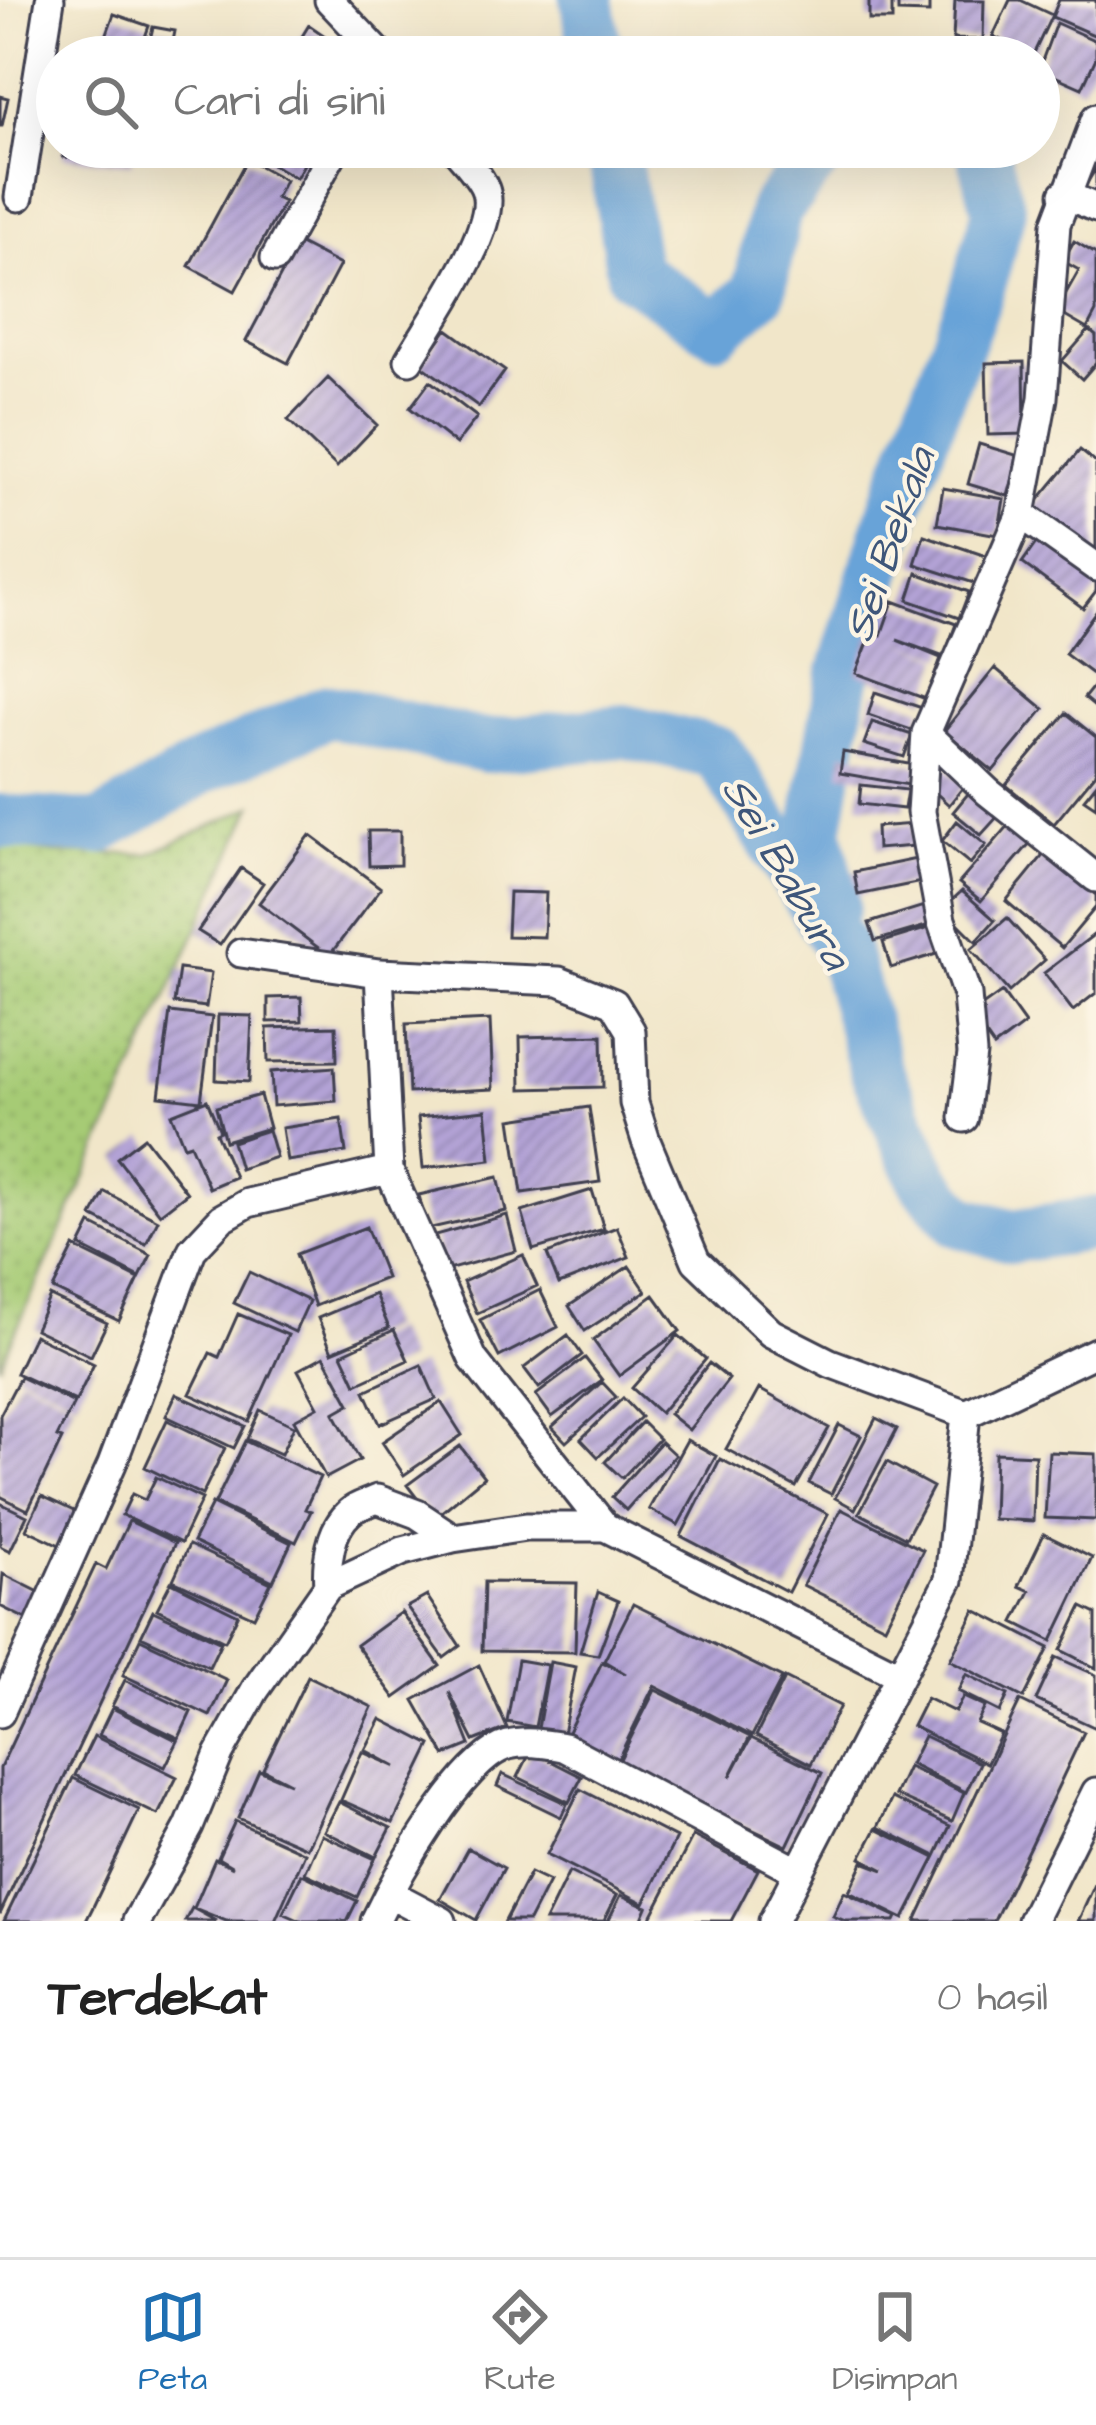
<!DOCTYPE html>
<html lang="id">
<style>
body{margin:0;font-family:"Architects Daughter",sans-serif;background:#f2f2f2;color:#222}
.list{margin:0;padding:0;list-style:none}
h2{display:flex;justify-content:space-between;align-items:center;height:156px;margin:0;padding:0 48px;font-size:51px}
h2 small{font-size:39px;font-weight:400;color:#767676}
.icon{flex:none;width:66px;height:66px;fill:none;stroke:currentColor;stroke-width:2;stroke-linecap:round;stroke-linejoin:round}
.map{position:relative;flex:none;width:1096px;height:1921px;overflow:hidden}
.search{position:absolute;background:#fff;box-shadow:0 12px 48px #0002;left:36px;right:36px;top:36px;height:132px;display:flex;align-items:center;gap:30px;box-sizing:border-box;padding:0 42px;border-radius:66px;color:#767676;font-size:45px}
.sheet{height:336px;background:#fff}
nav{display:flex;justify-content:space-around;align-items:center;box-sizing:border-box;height:168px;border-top:3px solid #e0e0e0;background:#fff;font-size:33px;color:#767676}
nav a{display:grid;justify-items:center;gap:6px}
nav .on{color:#1f6fb2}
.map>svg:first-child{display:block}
</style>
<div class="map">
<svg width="1096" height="1921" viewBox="0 0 1096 1921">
<defs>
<pattern id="park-dots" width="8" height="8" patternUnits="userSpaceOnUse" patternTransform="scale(3)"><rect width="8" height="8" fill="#a6cb75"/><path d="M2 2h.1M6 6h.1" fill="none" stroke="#8fae66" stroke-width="1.8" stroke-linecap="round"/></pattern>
<pattern id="building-hatch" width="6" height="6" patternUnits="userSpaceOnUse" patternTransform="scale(3)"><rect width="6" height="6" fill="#b3a3d6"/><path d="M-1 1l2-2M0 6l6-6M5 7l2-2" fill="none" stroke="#9184af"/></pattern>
</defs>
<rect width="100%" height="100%" fill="#fcf5e5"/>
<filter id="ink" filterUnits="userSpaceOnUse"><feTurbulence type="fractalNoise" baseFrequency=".00833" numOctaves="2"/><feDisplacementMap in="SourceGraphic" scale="24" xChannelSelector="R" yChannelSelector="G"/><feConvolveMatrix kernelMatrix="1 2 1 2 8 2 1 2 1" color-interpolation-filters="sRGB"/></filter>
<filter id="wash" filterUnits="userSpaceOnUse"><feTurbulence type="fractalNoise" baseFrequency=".004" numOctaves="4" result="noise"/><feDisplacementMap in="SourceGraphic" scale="48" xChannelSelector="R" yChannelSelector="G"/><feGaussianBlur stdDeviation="2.7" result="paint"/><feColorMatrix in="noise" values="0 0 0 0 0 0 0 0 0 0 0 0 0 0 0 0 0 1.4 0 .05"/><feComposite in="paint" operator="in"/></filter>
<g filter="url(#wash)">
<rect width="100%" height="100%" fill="#f1e6c9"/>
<path fill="url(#park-dots)" stroke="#647658" stroke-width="3" d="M253 806 0 1366V844L55 853 149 854Z"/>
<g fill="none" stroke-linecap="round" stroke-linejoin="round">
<path stroke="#67a3d8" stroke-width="54" d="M587 0 597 57
M613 147 633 273 716 329 759 292 775 210 824 147
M0 821 99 828 203 767 329 711 486 746 624 731 718 753 842 949 876 1070 925 1181 959 1221 1014 1236 1096 1223
M833 906 816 830 843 678 897 503 975 298 999 211 982 147"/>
</g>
<g id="blocks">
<path fill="url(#building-hatch)" d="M869 0H892V20H869Z
M898 0H929V13L898 12Z
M955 0H984L983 40 953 39Z
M1010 0H1020L1052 15 1033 55 993 36Z
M1059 0H1096V36L1052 17Z
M114 14 149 26 140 51 105 39Z
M1056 23 1096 41V58L1082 88 1039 69Z
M309 25 338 45 330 57H312L296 46Z
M153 27 175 31 170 57H146Z
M0 96 8 98 2 126H0Z
M64 147H133L132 164 63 157Z
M242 147H307L312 150 296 178Z
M247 159 285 180 276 198 284 202 235 291 189 266Z
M1096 168V198L1083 190Z
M1074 241 1096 254V312L1087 329 1056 311 1079 270 1063 261Z
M298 243 340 265 288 363 246 341Z
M447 329 505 371 479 407 421 365Z
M1089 330 1096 336V363L1082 379 1062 361Z
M1024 362 1025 434 988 435 986 363Z
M328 378 377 425 337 467 288 420Z
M430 381 477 417 456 444 410 408Z
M979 444 1019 456 1008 496 968 484Z
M1080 450 1096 463V561L1032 508Z
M943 488 1004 499 998 535 937 524Z
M924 535 986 556 977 584 915 564Z
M1041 536 1096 577V591L1083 608 1022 563Z
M917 573 969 592 959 618 908 600Z
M893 601 956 624 944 657 897 640 941 658 926 699 856 673 872 632 881 635Z
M1096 611V677L1065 654Z
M995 668 1044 709 993 771 944 731Z
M1096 683V708L1084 698Z
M875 692 922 708 914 731 868 715Z
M1066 713 1096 737V773L1054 824 1006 785Z
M872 722 912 735 904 757 864 744Z
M843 752 919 766 915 786 840 773Z
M939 762 965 785 949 805 936 793Z
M1096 784V807L1084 799Z
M861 785 907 790 904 809 859 804Z
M971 790 1000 814 981 835 953 812Z
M957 821 986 845 970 864 942 841Z
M913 824 914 846 877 849 876 827Z
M1010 824 1031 842 981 901 959 883Z
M368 831H400V865L369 866Z
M310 835 381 888 329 956 259 903Z
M1045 853 1096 895V907L1062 948 1006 901Z
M921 858 926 881 858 895 854 872Z
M241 868 263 883 220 945 198 931Z
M962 891 995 920 976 941 954 919 951 901Z
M509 892 546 893 544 937 507 936Z
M927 905 933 924 875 941 869 923Z
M1007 918 1045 960 1009 992 971 949Z
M932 927 940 953 891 968 883 942Z
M1096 933V993L1073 1011 1044 973Z
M179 969 211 973 206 1007 174 1003Z
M1002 992 1025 1024 994 1047 971 1014Z
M301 997 302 1021 268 1022V998Z
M170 1012 212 1017 201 1101 159 1096Z
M218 1015 252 1016 249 1082 216 1080Z
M490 1020 493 1089 409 1093 406 1024Z
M336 1026 337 1061 268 1062 267 1028Z
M602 1035 603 1087 521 1089 520 1037Z
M334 1067 336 1101 273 1106 271 1072Z
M260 1095 269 1128 225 1141 216 1107Z
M207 1100 220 1131 216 1133 235 1177 209 1188 190 1144 184 1146 171 1114Z
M589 1107 600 1182 522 1193 511 1119Z
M486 1110 491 1160 423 1168 418 1117Z
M341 1119 346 1152 287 1161 282 1128Z
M268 1130 276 1157 240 1169 232 1142Z
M144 1137 187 1193 160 1214 117 1158Z
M498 1177 506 1211 427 1229 419 1195Z
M592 1190 604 1229 533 1250 522 1212Z
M105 1192 158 1220 146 1244 92 1216Z
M507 1215 516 1251 444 1271 435 1235Z
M91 1224 151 1255 140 1277 80 1246Z
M366 1227 386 1278 315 1306 296 1254Z
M617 1227 629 1257 559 1284 547 1254Z
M74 1247 139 1279 119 1321 53 1289Z
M523 1255 537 1286 477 1313 463 1282Z
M629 1266 646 1291 585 1331 569 1306Z
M249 1272 309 1301 295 1332 234 1303Z
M540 1290 558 1327 499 1357 480 1320Z
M375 1294 389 1328 332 1352 318 1318Z
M654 1295 680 1331 619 1376 593 1340Z
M50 1296 107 1323 91 1356 35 1329Z
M238 1314 288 1335 249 1421 190 1394 210 1353 219 1357Z
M394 1330 408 1360 356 1384 342 1354Z
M34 1335 94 1364 76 1401 16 1373Z
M568 1335 582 1355 539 1388 524 1368Z
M678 1335 706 1359 660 1413 632 1388Z
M324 1356 350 1404 334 1413 360 1460 326 1478 294 1420 318 1407 298 1370Z
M585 1358 602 1380 552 1417 536 1395Z
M709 1363 729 1379 689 1430 669 1414Z
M421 1365 436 1399 380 1424 365 1391Z
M20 1377 74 1403 57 1437 62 1439 28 1510 0 1496V1415Z
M602 1382 616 1397 566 1442 552 1427Z
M759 1389 829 1428 796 1487 726 1449Z
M176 1394 245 1426 234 1448 166 1416Z
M623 1398 641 1417 598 1457 581 1439Z
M441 1402 462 1435 404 1475 382 1442Z
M260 1410 294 1426 281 1454 247 1439Z
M876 1418 897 1429 855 1509 835 1498Z
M167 1420 225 1448 202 1495 145 1467Z
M642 1422 659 1439 622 1478 605 1462Z
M839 1425 861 1436 831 1494 809 1483Z
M687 1440 716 1456 678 1525 649 1509Z
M245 1441 320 1477 305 1509 311 1511 296 1542 215 1503Z
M661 1442 675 1455 626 1510 612 1497Z
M460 1446 484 1477 433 1519 407 1485Z
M1049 1452 1096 1454V1520L1045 1518Z
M995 1453 1035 1455 1033 1521 993 1519Z
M720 1459 828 1514 788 1592 681 1536Z
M887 1462 933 1487 906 1538 859 1513Z
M156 1477 202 1499 181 1543 122 1515 132 1494 145 1500Z
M42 1496 82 1515 66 1548 26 1529Z
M0 1503 27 1516 10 1551 0 1546Z
M212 1504 291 1543 273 1581 193 1542Z
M841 1509 923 1550 885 1626 803 1585Z
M129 1521 175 1543 0 1914V1768L96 1564 106 1569Z
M1044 1534 1092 1558 1052 1641 1014 1622 1030 1591 1019 1586Z
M189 1545 271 1583 254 1617 173 1580Z
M3 1574 41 1593 28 1620 0 1606Z
M171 1582 238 1615 225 1641 157 1609Z
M484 1582 577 1583 575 1652 482 1651Z
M598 1592 618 1601 598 1655 580 1652Z
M427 1596 460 1646 444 1658 407 1607Z
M633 1604 782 1678 752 1736 654 1686 616 1763 565 1738 602 1662 626 1674 604 1661Z
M1082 1607 1096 1614V1668L1061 1650Z
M975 1610 1049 1648 1024 1698 950 1660Z
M153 1611 221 1642 209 1667 141 1636Z
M401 1612 440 1666 395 1698 356 1645Z
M140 1639 227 1680 210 1716 123 1675Z
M1056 1657 1096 1675V1728L1036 1700Z
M518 1660 547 1665 535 1727 507 1722Z
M550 1662 576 1667 562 1739 537 1734Z
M479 1665 507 1728 474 1741 449 1692 470 1745 445 1755 414 1700Z
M966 1674 1008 1695 1000 1712 958 1691Z
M308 1676 372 1707 307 1848 238 1818 259 1770 290 1783 263 1769Z
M785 1678 840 1706 811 1764 756 1736Z
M125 1680 191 1712 179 1738 112 1706Z
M655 1690 750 1737 730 1777 751 1738 822 1773 787 1846 617 1765Z
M963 1697 985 1707 977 1723 1001 1734 987 1763 912 1726 926 1698 955 1712Z
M1020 1701 1084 1732 1039 1827 994 1921H916Z
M112 1708 178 1741 165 1767 99 1735Z
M381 1719 431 1745 393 1823 341 1800 362 1752 396 1767 365 1750Z
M94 1736 177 1777 158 1815 75 1775Z
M924 1736 980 1763 966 1792 910 1764Z
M531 1751 582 1777 569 1802 518 1777Z
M908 1767 964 1793 952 1821 895 1795Z
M502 1774 567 1804 561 1817 497 1786Z
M73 1778 139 1810 92 1909 86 1921H4Z
M580 1789 676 1838 644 1903 547 1854Z
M892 1798 950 1826 936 1856 878 1827Z
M339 1802 391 1828 376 1857 324 1831Z
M235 1821 305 1853 275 1921H226L194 1908 215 1859 233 1867 218 1858Z
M876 1829 935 1858 904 1919 849 1892 863 1862 884 1870 861 1858Z
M322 1835 375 1859 357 1897 305 1873Z
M693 1836 758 1870 731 1921H649Z
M468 1848 504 1868 476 1920 440 1899Z
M569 1872 617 1895 604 1921H545Z
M530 1873 549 1882 529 1921H505Z
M302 1874 357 1901 347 1921H301L283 1913Z
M1096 1882V1921H1078L1080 1917Z
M844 1892 897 1917 895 1921H845L833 1916Z
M621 1895 647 1907 641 1921H608Z
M192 1908 196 1910 216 1921H185Z"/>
</g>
</g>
<g filter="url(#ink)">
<use href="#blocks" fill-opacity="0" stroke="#413f50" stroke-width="3"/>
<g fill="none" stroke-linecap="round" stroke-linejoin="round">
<g stroke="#413f50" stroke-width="33">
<path id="minor" d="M329 0 383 57
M1064 194 1096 208
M19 197 50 0
M275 258 336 147
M409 360C429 325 497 229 486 192 482 177 464 160 454 147
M1021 514 1096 567
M926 733 988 792 1096 878
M241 953 379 973 559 981 614 1003 631 1031 634 1103 646 1141 696 1261 771 1333 830 1363 966 1414 1096 1352
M379 973 389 1170 473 1359 605 1527 899 1675
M964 1118 972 1054 967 995 941 920 921 812 926 733 1021 514 1043 398 1056 224 1096 118
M328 1586C326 1563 330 1529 350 1512 356 1506 369 1503 377 1499L417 1514 453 1538
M0 1713 112 1464 192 1250 222 1218 248 1203 389 1170
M389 1893 442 1921
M137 1921 189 1827 219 1754 255 1690 328 1586 403 1551 453 1538 526 1527H605
M375 1921C396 1877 462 1758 508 1745 526 1740 546 1744 564 1747L797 1871
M773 1921 949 1580 966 1414
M1032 1921 1096 1792"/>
</g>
<use href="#minor" stroke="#fff" stroke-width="27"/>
</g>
</g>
<g text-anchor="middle" stroke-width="9" stroke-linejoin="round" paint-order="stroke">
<g font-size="42" font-style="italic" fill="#3e567a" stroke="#fcf5e5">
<text transform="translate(888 544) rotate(-71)" y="15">Sei Bekala</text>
<text transform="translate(788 872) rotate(60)" y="15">Sei Babura</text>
</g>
</g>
</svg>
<div class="search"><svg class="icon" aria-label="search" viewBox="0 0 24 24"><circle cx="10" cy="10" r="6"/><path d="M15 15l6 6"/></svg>Cari di sini</div>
</div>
<section class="sheet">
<h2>Terdekat<small>0 hasil</small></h2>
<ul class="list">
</ul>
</section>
<nav>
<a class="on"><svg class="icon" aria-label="map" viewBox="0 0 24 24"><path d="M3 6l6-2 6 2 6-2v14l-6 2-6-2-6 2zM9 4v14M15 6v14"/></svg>Peta</a>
<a><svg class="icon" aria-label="directions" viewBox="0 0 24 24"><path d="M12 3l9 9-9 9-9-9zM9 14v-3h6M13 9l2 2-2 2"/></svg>Rute</a>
<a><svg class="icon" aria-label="saved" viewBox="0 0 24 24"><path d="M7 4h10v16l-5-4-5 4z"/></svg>Disimpan</a>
</nav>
